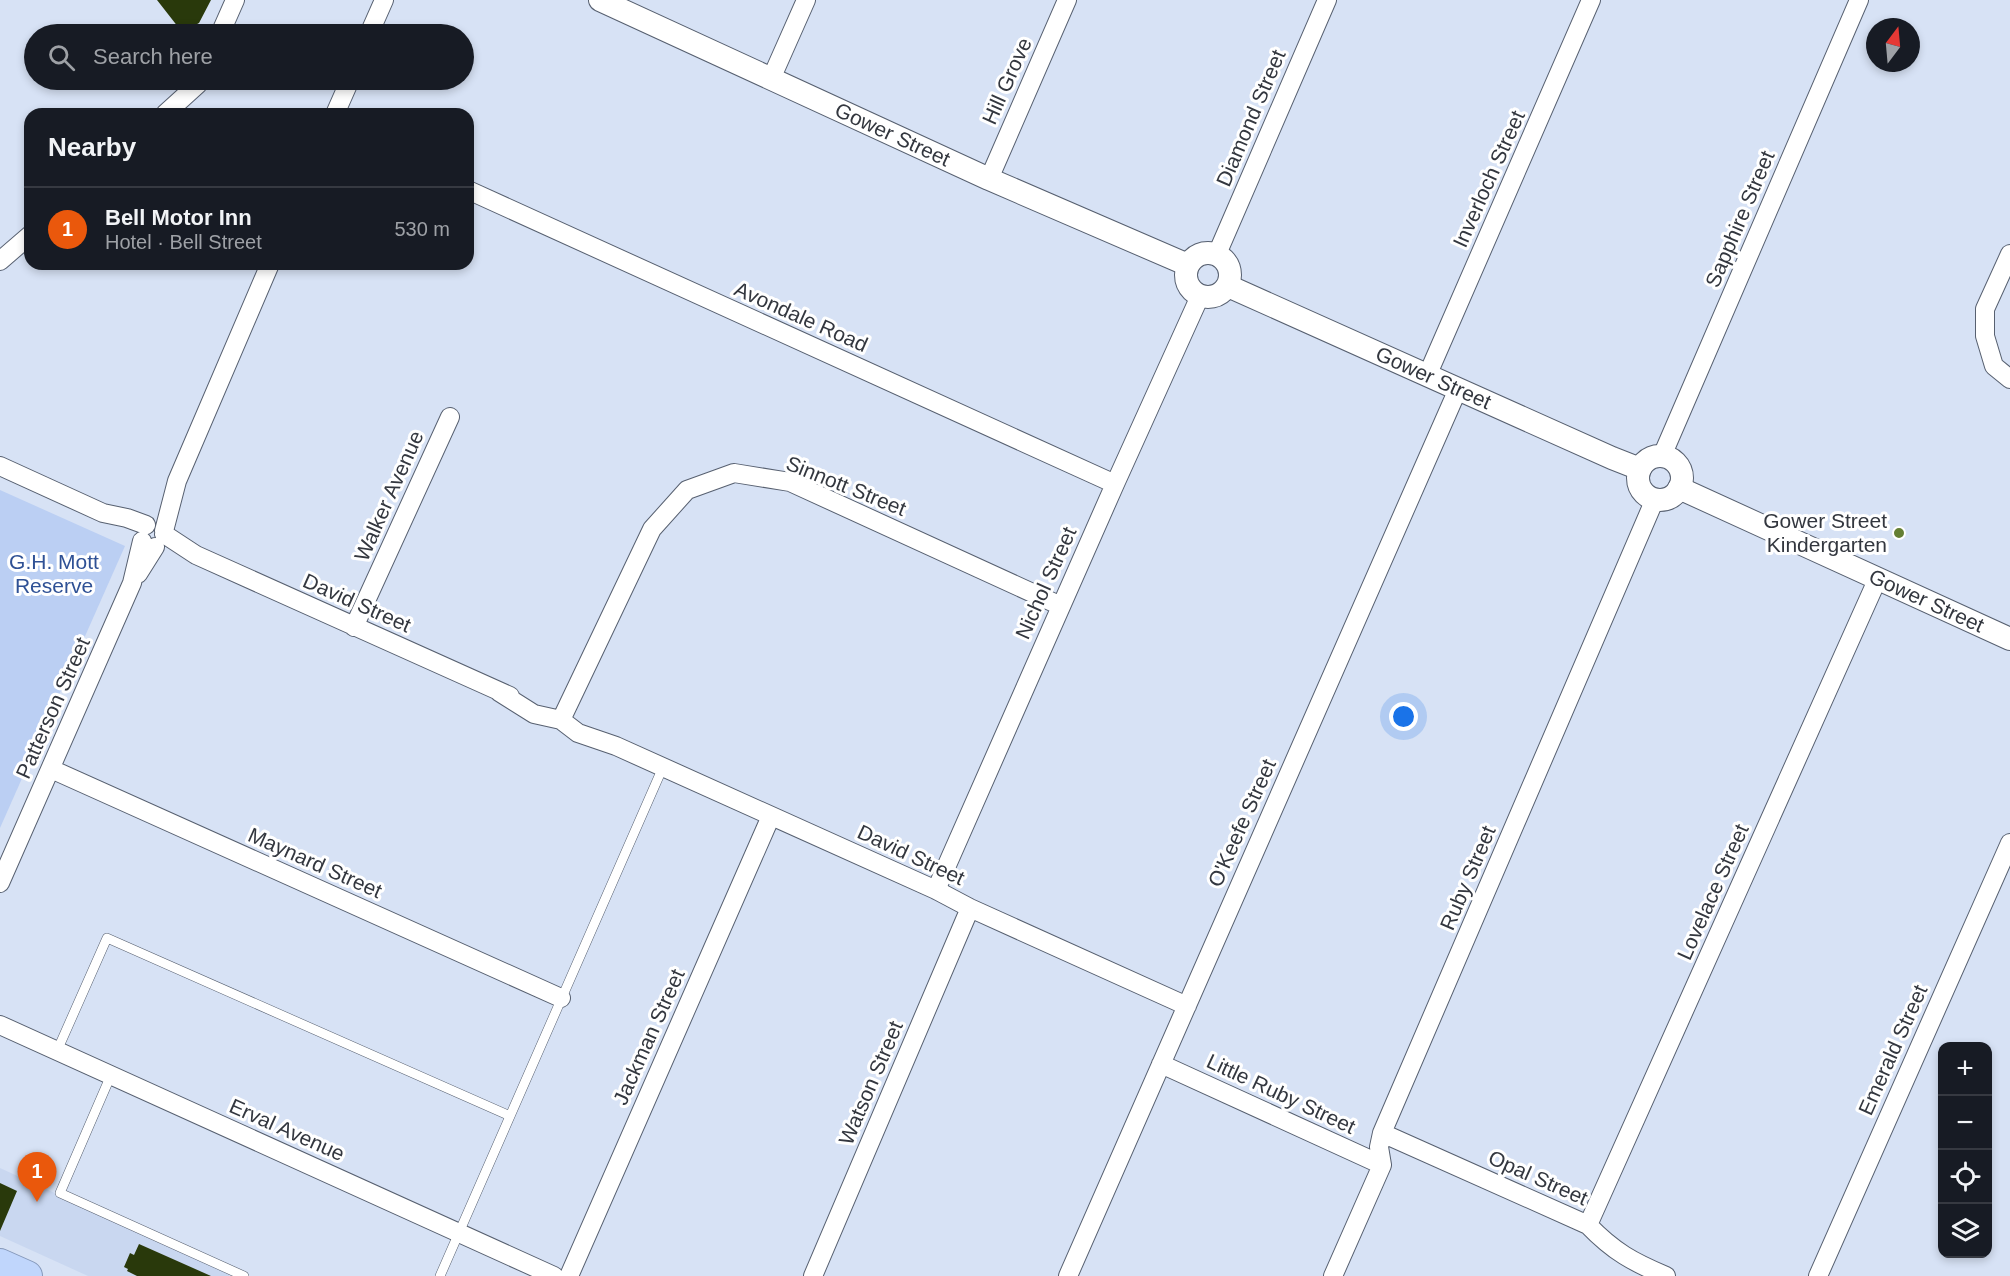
<!DOCTYPE html>
<meta charset="utf-8">
<style>
body{margin:0;font-family:Helvetica,sans-serif;background:#242831;color:#f1f3f6}
.controls{position:absolute;right:18px;bottom:18px;display:grid;overflow:hidden;border-radius:12px;box-shadow:0 3px 9px #0003}
.controls button{width:54px;height:54px;display:grid;place-items:center;padding:0;border:0;border-bottom:2px solid #363941;background:#171b24;color:#f1f3f6;font:30px sans-serif}
.compass{position:absolute;left:1866px;top:18px;width:54px;height:54px;border-radius:50%;background:#171b24;box-shadow:0 3px 9px #0003;rotate:16deg}
.you{position:absolute;left:1404px;top:717px;width:21px;height:21px;margin:-15px;border:4px solid #fff;border-radius:50%;background:#1a73e8;box-shadow:0 0 0 9px #1a73e833}
.badge{display:grid;place-items:center;width:39px;height:39px;border-radius:50%;background:#ea580c;color:#fff;font-size:20px;font-weight:700}
.pin{position:absolute;translate:-50% -50px;filter:drop-shadow(0 2px 3px #0008)}
.pin::after{content:'';position:absolute;top:32px;width:21px;height:18px;background:inherit;clip-path:polygon(0 0,100% 0,50% 100%)}
.list{margin:0;padding:0;list-style:none}
h2{display:flex;justify-content:space-between;align-items:center;height:78px;margin:0;padding:0 24px;font-size:26px}
h2 small{font-size:20px;font-weight:400;color:#9ea1a6}
.list li{display:grid;grid-template-columns:39px 1fr auto;gap:18px;align-items:center;box-sizing:border-box;height:84px;padding:0 24px;border-top:2px solid #363941}
.list b{display:block;font-size:22px;white-space:nowrap}
.list p{margin:0;font-size:20px;white-space:nowrap;color:#9ea1a6}
.list em{font-size:20px;font-style:normal;color:#9ea1a6}
.icon{flex:none;width:33px;height:33px;fill:none;stroke:currentColor;stroke-width:2;stroke-linecap:round;stroke-linejoin:round}
.map{position:relative;flex:none;width:2010px;height:1276px;overflow:hidden}
.search{position:absolute;background:#171b24;box-shadow:0 3px 9px #0003;left:24px;top:24px;width:450px;height:66px;display:flex;align-items:center;gap:15px;box-sizing:border-box;padding:0 21px;border-radius:33px;color:#9ea1a6;font-size:22px}
.panel{position:absolute;background:#171b24;box-shadow:0 3px 9px #0003;left:24px;top:108px;width:450px;height:162px;border-radius:18px}
.map>svg:first-child{display:block}
</style>
<div class="map">
<svg width="2010" height="1276" viewBox="0 0 2010 1276">
<rect width="100%" height="100%" fill="#d7e2f5"/>
<path fill="#c9d7f0" d="M0 1168 236 1276H88L0 1236Z"/>
<path fill="#bbcff3" d="M0 490 125 546 0 828Z"/>
<path fill="#29390b" d="M157 0H211L199 23 182 32Z
M0 1183 17 1191 0 1231Z
M139 1244 211 1276H137L127 1271 128 1269 124 1267 130 1253 134 1255Z"/>
<g fill="none" stroke-linecap="round" stroke-linejoin="round">
<g stroke="#576070" stroke-width="10">
<path id="service" d="M57 1051 107 938 510 1116
M111 1075 60 1193 244 1276
M440 1276 663 767"/>
</g>
<g stroke="#576070" stroke-width="20">
<path id="minor" d="M220 34 235 0
M369 34 384 0
M771 79 806 0
M165 114 198 84 200 80
M335 114 350 80
M989 179 1067 0
M468 190 1115 484
M1217 254 1327 0
M2010 254 1985 309V336L1994 366 2010 379
M0 261 30 235
M1427 376 1591 0
M1662 456 1859 0
M0 466 103 513 127 518 146 525
M164 531 177 481 270 264
M164 534 196 555 510 696
M138 574 155 547
M354 627 450 417
M499 692 534 714 561 720 578 733 616 746 936 890 970 908 1187 1006
M561 720 652 529 687 490 734 473 790 482 1061 606
M51 769 561 998
M0 883 132 583 142 541
M936 890 1115 484 1200 296
M0 1025 554 1276
M1161 1064 1382 1165
M1382 1133 1588 1225C1614 1252 1633 1262 1666 1276
M1588 1225 1878 578
M569 1276 771 816
M813 1276 970 908
M1068 1276 1458 389
M1333 1276 1382 1165 1379 1147 1382 1133 1655 499
M1818 1276 2010 843"/>
</g>
<g stroke="#576070" stroke-width="24">
<g id="tertiary">
<path id="s1" d="M600 0 989 179 1188 265"/>
<circle cx="1208" cy="275" r="22"/>
<path id="s2" d="M1228 286 1612 458 1640 469"/>
<circle cx="1660" cy="478" r="22"/>
<path id="s3" d="M1679 488 2010 639"/>
</g>
</g>
<g stroke="#8497b9" stroke-width="32">
<path id="trunk" d="M0 1264 27 1276"/>
</g>
<use href="#service" stroke="#fff" stroke-width="9"/>
<use href="#minor" stroke="#fff" stroke-width="18"/>
<use href="#tertiary" stroke="#fff" stroke-width="22"/>
<use href="#trunk" stroke="#c0d6fc" stroke-width="30"/>
</g>
<circle fill="#647f33" stroke="#fff" stroke-width="2" cx="1899" cy="533" r="6"/>
<g text-anchor="middle" stroke-width="6" stroke-linejoin="round" paint-order="stroke">
<g font-size="21" fill="#33373f" stroke="#fff">
<text transform="translate(1007 81) rotate(-66)" y="7">Hill Grove</text>
<text transform="translate(1251 118) rotate(-67)" y="7">Diamond Street</text>
<text dy="7" stroke="none"><textPath href="#s1" startOffset="322">Gower Street</textPath></text>
<text transform="translate(1489 179) rotate(-66)" y="7">Inverloch Street</text>
<text transform="translate(1740 219) rotate(-67)" y="7">Sapphire Street</text>
<text transform="translate(801 317) rotate(24)" y="7">Avondale Road</text>
<text dy="7" stroke="none"><textPath href="#s2" startOffset="225">Gower Street</textPath></text>
<text transform="translate(846 486) rotate(22)" y="7">Sinnott Street</text>
<text transform="translate(389 496) rotate(-66)" y="7">Walker Avenue</text>
<text transform="translate(1046 583) rotate(-66)" y="7">Nichol Street</text>
<text dy="7" stroke="none"><textPath href="#s3" startOffset="272">Gower Street</textPath></text>
<text transform="translate(357 603) rotate(24)" y="7">David Street</text>
<text transform="translate(53 708) rotate(-66)" y="7">Patterson Street</text>
<text transform="translate(1242 823) rotate(-66)" y="7">O'Keefe Street</text>
<text transform="translate(911 855) rotate(25)" y="7">David Street</text>
<text transform="translate(315 863) rotate(24)" y="7">Maynard Street</text>
<text transform="translate(1468 878) rotate(-67)" y="7">Ruby Street</text>
<text transform="translate(1713 892) rotate(-66)" y="7">Lovelace Street</text>
<text transform="translate(649 1037) rotate(-66)" y="7">Jackman Street</text>
<text transform="translate(1893 1050) rotate(-66)" y="7">Emerald Street</text>
<text transform="translate(871 1083) rotate(-67)" y="7">Watson Street</text>
<text transform="translate(1281 1094) rotate(25)" y="7">Little Ruby Street</text>
<text transform="translate(287 1130) rotate(24)" y="7">Erval Avenue</text>
<text transform="translate(1538 1178) rotate(24)" y="7">Opal Street</text>
</g>
<g font-size="21" fill="#33373f" stroke="#fff" text-anchor="end">
<text x="1887" y="528">Gower Street<tspan x="1887" dy="24">Kindergarten</tspan></text>
</g>
<g font-size="21" fill="#2f5195" stroke="#fff">
<text x="54" y="569">G.H. Mott<tspan x="54" dy="24">Reserve</tspan></text>
</g>
</g>
</svg>
<div class="controls">
<button>+</button>
<button>−</button>
<button><svg class="icon" aria-label="locate" viewBox="0 0 24 24"><circle cx="12" cy="12" r="6"/><path d="M12 2v4M12 18v4M2 12h4M18 12h4"/></svg></button>
<button><svg class="icon" aria-label="layers" viewBox="0 0 24 24"><path d="M12 4l9 5-9 5-9-5zM3 14l9 5 9-5"/></svg></button>
</div>
<svg class="compass" viewBox="-18 -18 36 36"><path d="M0-13l5 13h-10z" fill="#e53935"/><path d="M0 13l5-13h-10z" fill="#9ea1a6"/></svg>
<div class="you"></div>
<div class="pin badge" style="left:37px;top:1202px">1</div>
<div class="search"><svg class="icon" aria-label="search" viewBox="0 0 24 24"><circle cx="10" cy="10" r="6"/><path d="M15 15l6 6"/></svg>Search here</div>
<section class="panel">
<h2>Nearby<small></small></h2>
<ul class="list">
<li><span class="badge">1</span><div><b>Bell Motor Inn</b><p>Hotel · Bell Street</p></div><em>530 m</em></li>
</ul>
</section>
</div>
